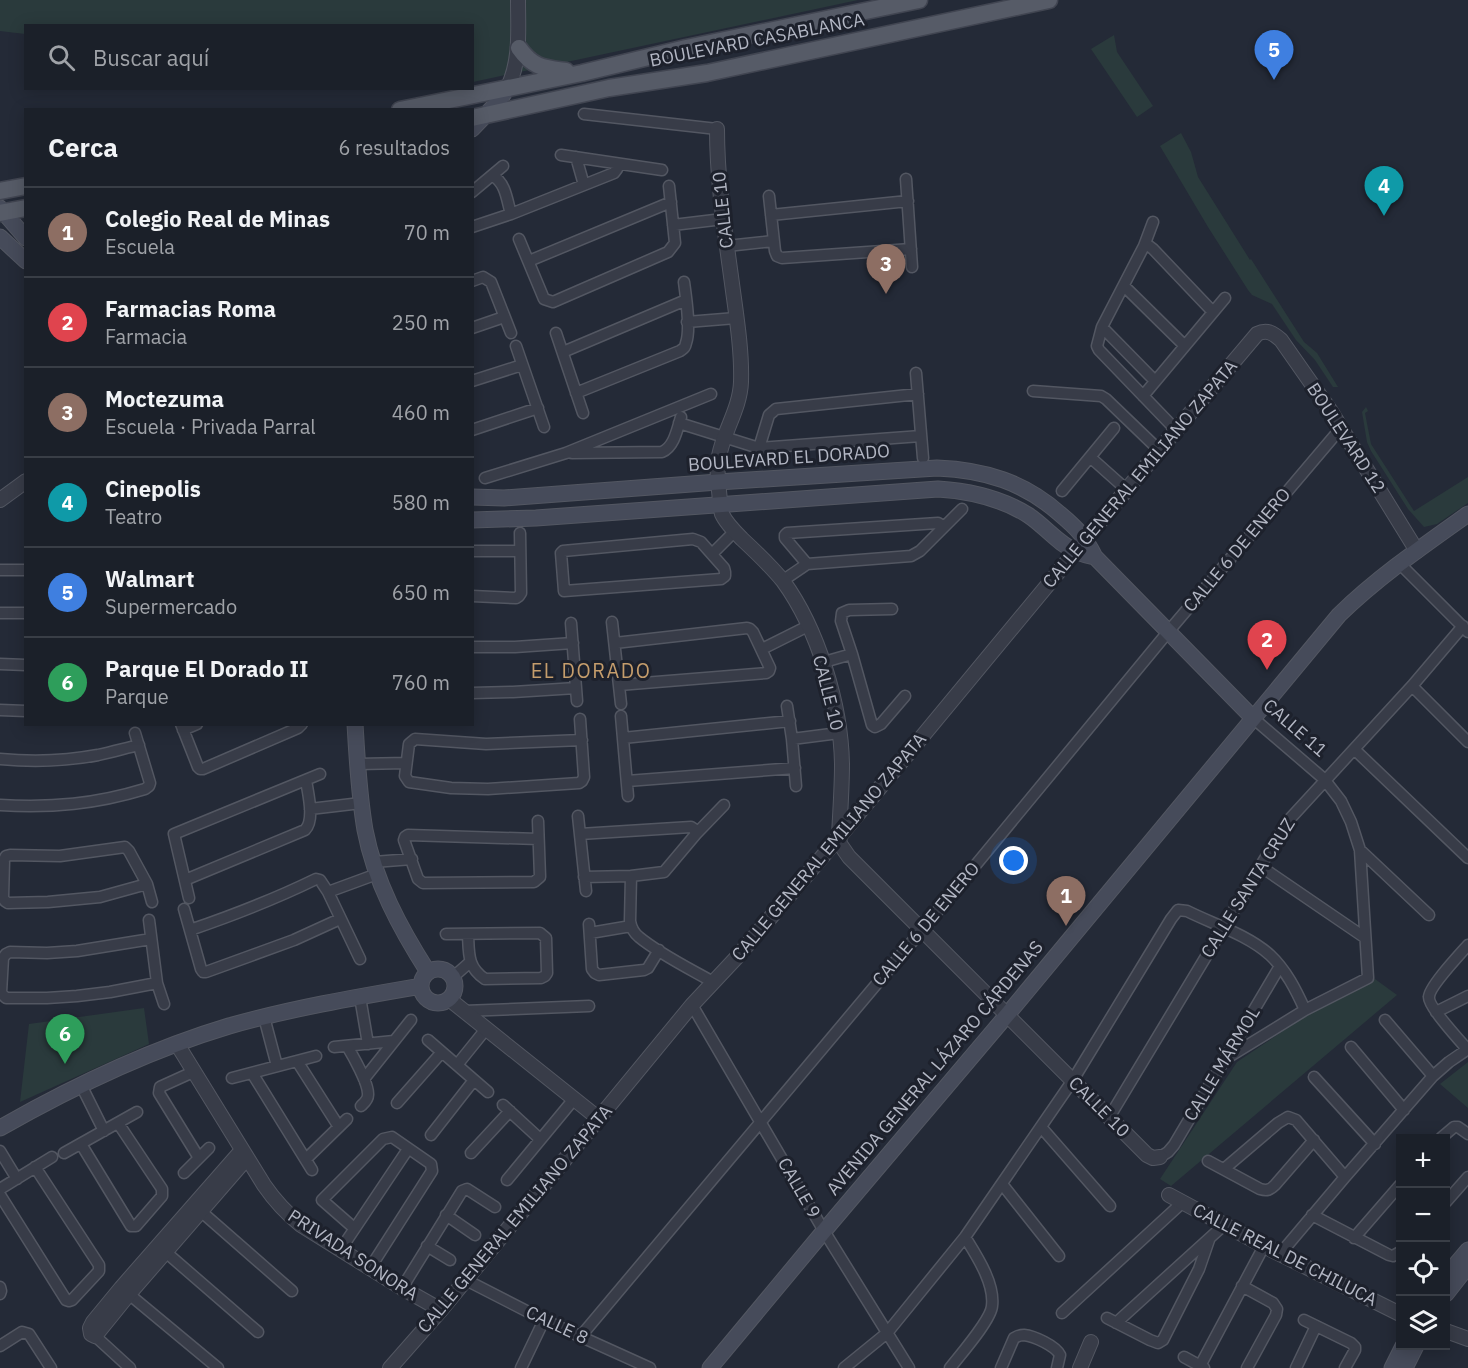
<!DOCTYPE html>
<html lang="es">
<meta charset="utf-8">
<style>
body{margin:0;font-family:"IBM Plex Sans",sans-serif;background:#282d35;color:#f1f3f6}
.controls{position:absolute;right:18px;bottom:18px;display:grid;overflow:hidden;border-radius:0px;box-shadow:0 3px 15px #0003}
.controls button{width:54px;height:54px;display:grid;place-items:center;padding:0;border:0;border-bottom:2px solid #393e46;background:#1b2029;color:#f1f3f6;font:30px sans-serif}
.you{position:absolute;left:1014px;top:861px;width:21px;height:21px;margin:-15px;border:4px solid #fff;border-radius:50%;background:#1a73e8;box-shadow:0 0 0 9px #1a73e833}
.badge{display:grid;place-items:center;width:39px;height:39px;border-radius:50%;background:#91a9ea;color:#fff;font-size:20px;font-weight:700}
.pin{position:absolute;translate:-50% -50px;filter:drop-shadow(0 2px 3px #0008)}
.pin::after{content:'';position:absolute;top:32px;width:21px;height:18px;background:inherit;clip-path:polygon(0 0,100% 0,50% 100%)}
.list{margin:0;padding:0;list-style:none}
h2{display:flex;justify-content:space-between;align-items:center;height:78px;margin:0;padding:0 24px;font-size:26px}
h2 small{font-size:20px;font-weight:400;color:#a0a3a8}
.list li{display:grid;grid-template-columns:39px 1fr auto;gap:18px;align-items:center;box-sizing:border-box;height:90px;padding:0 24px;border-top:2px solid #393e46}
.list b{display:block;font-size:22px;white-space:nowrap}
.list p{margin:0;font-size:20px;white-space:nowrap;color:#a0a3a8}
.list em{font-size:20px;font-style:normal;color:#a0a3a8}
.icon{flex:none;width:33px;height:33px;fill:none;stroke:currentColor;stroke-width:2;stroke-linecap:round;stroke-linejoin:round}
.map{position:relative;flex:none;width:1468px;height:1368px;overflow:hidden}
.search{position:absolute;background:#1b2029;box-shadow:0 3px 15px #0003;left:24px;top:24px;width:450px;height:66px;display:flex;align-items:center;gap:15px;box-sizing:border-box;padding:0 21px;border-radius:0px;color:#a0a3a8;font-size:22px}
.panel{position:absolute;background:#1b2029;box-shadow:0 3px 15px #0003;left:24px;top:108px;width:450px;height:618px;border-radius:0px}
.map>svg:first-child{display:block}
</style>
<div class="map">
<svg width="1468" height="1368" viewBox="0 0 1468 1368">
<rect width="100%" height="100%" fill="#242a37"/>
<path fill="#2a3a3c" d="M0 0H858L473 82 472 26H26L25 34 0 31Z
M1114 35 1117 52 1153 106 1137 117 1091 49Z
M1181 133 1191 152 1198 177 1250 260 1251 259 1304 342 1317 353 1338 387H1333L1315 360 1296 340 1272 304 1252 295 1248 290 1208 227 1160 146Z
M1366 407 1368 411 1365 413 1371 444 1414 511 1468 477V503L1437 524 1424 527 1408 509 1371 451 1367 442 1362 412Z
M1375 979 1397 995 1171 1186 1160 1179 1237 1062 1304 1017Z
M144 1008 149 1044 20 1102 29 1024Z
M1468 1062V1108L1440 1084Z"/>
<g fill="none" stroke-linecap="round" stroke-linejoin="round">
<g stroke="#535762" stroke-width="13">
<path id="minor" d="M584 114 717 129
M561 155 662 170
M576 157 584 185
M493 176C506 183 507 201 511 214
M906 179 912 267
M472 192 503 166
M769 196 775 251 777 256 782 258 911 249
M771 215 908 201
M1153 222 1144 246 1102 327 1097 346 1099 350 1176 430
M673 225 723 219
M472 227 511 214 614 173 617 169 619 164
M519 239 544 299 553 302 668 252 675 243 669 186
M727 246 773 241
M1144 246H1149L1153 249 1213 312
M529 261 671 202
M472 281 483 277 491 282 511 333
M1124 286 1185 346
M687 322 736 318
M1102 327 1155 381
M472 328 504 317
M556 333 583 413
M516 346 544 427
M563 352 686 300
M916 373 923 458
M472 381 522 365
M1033 391 1101 396 1106 399 1159 450
M576 393 680 351C684 348 685 348 686 343 691 329 686 297 684 282
M1143 396 1225 298
M679 423 759 448 921 436
M472 430 538 408
M759 448 769 415 776 409 918 394
M572 453 662 452C674 447 677 430 681 417
M1090 457 1127 490
M485 478 566 453 711 394
M1062 491 1114 428
M693 539 701 542 724 568 725 572V576L721 579 564 591 561 553 563 551Z
M472 551H520
M712 554 735 531
M807 564 785 538V535L787 533 938 523 944 527
M1400 564 1468 632
M0 570H26
M782 581 807 564 911 556 920 551 962 509
M472 596 516 598 519 596 521 593 520 533
M892 609 849 610 842 613 841 621 852 654 872 725 875 727 881 724 905 696
M0 613H26
M612 622 621 704
M571 623 577 701
M615 643 747 628 750 629 753 632 770 668 769 671 766 673 619 685
M472 647H515L573 643
M762 649 808 626
M824 662 852 654
M0 664 26 665
M1412 686 1468 742
M472 693 513 692 576 688
M787 706 792 739 796 786
M0 710 26 711
M621 716 628 796
M580 719 584 777 582 781 579 783 488 789 451 788 409 782 405 776 409 744 415 739 486 744 582 740
M181 724 198 767 200 769H203L298 728 302 724
M183 730 197 724
M623 738 790 721
M792 739 839 733
M1354 749 1468 858
M0 759C33 762 66 761 98 755 112 752 126 748 139 745
M358 764 406 763
M627 781 795 768
M0 805C52 808 96 804 145 789L149 786 150 783 135 733
M310 809 361 803
M578 816 586 891
M538 821 540 877 534 882 423 883 418 879 404 840 405 837 408 835 538 839
M580 834 691 827 694 829 696 834
M1360 850 1429 915
M374 862 412 859
M1260 866 1364 937
M631 876 630 921C631 927 634 933 639 937 658 953 690 969 713 982
M584 877 631 876 664 872 696 834 724 805
M185 880 305 830C315 820 308 794 306 780
M147 884 100 897 48 902 8 903 5 901 3 898 4 860 6 856 10 855 60 856 125 847 129 851 147 884 152 902
M328 892 377 874
M189 898 174 834 320 774
M184 909 201 969 203 972H206L294 940 340 919
M149 920 157 983 164 1004
M589 924 592 969 595 973 599 975 644 970 648 968 659 950
M190 930C234 915 275 899 316 879L320 880 328 892 360 959
M590 933 631 926
M446 934 540 933 546 938 547 973 545 976 541 978 485 979C467 967 469 953 468 934
M151 939 77 951 47 953 10 952 6 954 3 958 1 993 6 998H47L77 996 110 992 157 983
M452 978 469 963
M360 997 368 1044
M692 1005 824 1231 909 1368
M464 1011 589 1006
M1436 1012 1468 996
M264 1017 277 1066
M1385 1020 1433 1076
M428 1040 488 1092
M347 1046C353 1056 369 1084 368 1095 368 1100 364 1103 361 1106
M334 1047 394 1041
M1351 1047 1404 1110
M1467 1049C1460 1041 1428 1006 1429 997 1429 987 1460 954 1468 945
M1227 1058 1305 1010 1368 978 1360 850 1351 822 1341 801 1324 779 1253 718
M297 1061 339 1127
M457 1065 486 1029
M193 1072 160 1087 159 1093 199 1158
M252 1073 312 1170
M1314 1077 1375 1144
M232 1078 316 1056
M364 1079 411 1020
M81 1085 104 1131
M397 1103 442 1052
M503 1105 540 1139
M1110 1116 1287 822 1412 686 1463 626
M1041 1127 1110 1206
M431 1135 474 1080
M1441 1138 1454 1127H1458L1468 1134
M81 1144 131 1226H136L162 1196V1189L118 1123
M0 1151 17 1179
M64 1153 137 1112
M471 1153 510 1111
M1160 1157 1168 1152 1174 1145 1280 966
M306 1159 347 1119
M1208 1161 1260 1189C1267 1191 1270 1190 1275 1185L1314 1140
M1224 1169 1278 1123 1288 1117 1296 1120 1345 1177
M184 1173 209 1148
M507 1180 574 1099
M1002 1184 1059 1256
M0 1189 52 1157
M0 1195 66 1300 69 1301 72 1300 99 1271V1265L35 1167
M1446 1202 1468 1177
M196 1207 292 1291
M446 1215 475 1235
M1312 1215 1389 1255 1393 1256 1400 1252
M354 1228 322 1200 383 1139 392 1137 431 1164 432 1171 370 1268
M1354 1238 1400 1185
M427 1246 450 1260
M161 1248 258 1332
M341 1249 408 1149
M1280 1254 1345 1177 1433 1076 1449 1062 1468 1049
M466 1280 544 1320 650 1368
M1242 1286 1273 1303 1277 1309 1276 1315 1247 1368
M0 1287 1 1291 0 1294
M402 1288 462 1191 467 1189 495 1207
M124 1290 218 1368
M1062 1313 1183 1202
M1107 1318 1150 1340 1158 1343 1163 1340 1199 1269 1209 1240
M1304 1320 1351 1343 1355 1347V1350L1345 1368
M1116 1323 1224 1225
M95 1336 130 1368
M580 1337 922 930 1168 632 1341 428
M0 1346 22 1332 29 1334 51 1368
M1184 1357 1204 1368
M1200 1366 1264 1246
M521 1368 544 1320
M844 1368 887 1333 965 1237 1073 1080 1171 919 1178 910 1187 911C1213 924 1248 935 1270 955 1286 970 1296 990 1305 1010
M950 1368C960 1355 991 1320 992 1306 995 1283 976 1255 965 1237
M1001 1368 1014 1338C1018 1336 1019 1335 1024 1335 1034 1336 1056 1346 1060 1355L1057 1368
M1296 1368 1316 1326"/>
</g>
<g stroke="#535762" stroke-width="16">
<path id="tertiary" d="M508 87C521 59 518 30 518 0
M717 129C717 184 726 238 733 291 737 320 742 353 741 382 740 411 720 436 718 464 717 473 718 483 719 491 720 499 720 507 722 514 726 523 735 532 742 539 756 552 771 566 783 581 818 629 841 705 842 764 842 789 840 813 839 837L840 844 849 857 1147 1155 1153 1158 1160 1157
M0 500 26 481
M449 999 598 1118
M177 1044 264 1185C275 1201 286 1213 301 1225L402 1288 441 1310
M242 1150 121 1288 93 1322 90 1328 91 1334 95 1336 129 1294 247 1158
M1169 1195 1264 1246 1400 1314
M1446 1331 1468 1339
M390 1368 441 1310 692 1005 737 957 839 837 1176 430 1257 334C1267 329 1273 333 1281 340L1330 410 1417 551
M1080 1368 1091 1342"/>
</g>
<g stroke="#535762" stroke-width="17">
<path id="secondary" d="M472 129 499 101 508 87
M0 208 26 238
M0 237 26 261
M472 497 504 498 718 482 937 468C985 470 1024 482 1060 514 1078 529 1085 537 1095 557L1253 718
M472 520 536 518 938 489C969 491 1001 498 1028 515 1045 526 1058 544 1077 552 1082 554 1089 556 1095 557
M355 724C357 760 359 795 365 830 375 882 400 928 428 972
M421 986a17 17 0 1 1 34 0a17 17 0 1 1-34 0Z
M0 1128C72 1087 149 1050 229 1026 292 1008 357 997 421 986
M1446 1276 1468 1250
M1446 1294 1468 1266
M710 1368 824 1231 1007 1015 1339 615C1378 577 1423 546 1468 514
M1392 1368 1403 1346
M1405 1368 1416 1346"/>
</g>
<g stroke="#414551" stroke-width="19">
<path id="primary" d="M519 48C533 68 544 68 566 71
M400 110 582 73 686 48 919 0
M472 118 609 88 707 73 1049 0
M0 191 26 186
M0 213 26 208"/>
</g>
<use href="#minor" stroke="#383c48" stroke-width="10"/>
<use href="#tertiary" stroke="#383c48" stroke-width="14"/>
<use href="#secondary" stroke="#464b5a" stroke-width="15"/>
<use href="#primary" stroke="#565b67" stroke-width="16"/>
</g>
<g text-anchor="middle" stroke-width="6" stroke-linejoin="round" paint-order="stroke">
<g font-size="18" fill="#b3b7c4" stroke="#1d212c">
<text transform="translate(757 40) rotate(-11)" y="6">BOULEVARD CASABLANCA</text>
<text transform="translate(723 210) rotate(-96)" y="6">CALLE 10</text>
<text transform="translate(1346 438) rotate(57)" y="6">BOULEVARD 12</text>
<text transform="translate(789 458) rotate(-4)" y="6">BOULEVARD EL DORADO</text>
<text transform="translate(1140 474) rotate(-50)" y="6">CALLE GENERAL EMILIANO ZAPATA</text>
<text transform="translate(1237 550) rotate(-50)" y="6">CALLE 6 DE ENERO</text>
<text transform="translate(828 693) rotate(76)" y="6">CALLE 10</text>
<text transform="translate(1295 728) rotate(41)" y="6">CALLE 11</text>
<text transform="translate(829 847) rotate(-50)" y="6">CALLE GENERAL EMILIANO ZAPATA</text>
<text transform="translate(1248 888) rotate(-58)" y="6">CALLE SANTA CRUZ</text>
<text transform="translate(926 924) rotate(-50)" y="6">CALLE 6 DE ENERO</text>
<text transform="translate(1222 1064) rotate(-59)" y="6">CALLE MÁRMOL</text>
<text transform="translate(935 1068) rotate(-50)" y="6">AVENIDA GENERAL LÁZARO CÁRDENAS</text>
<text transform="translate(1099 1107) rotate(45)" y="6">CALLE 10</text>
<text transform="translate(799 1188) rotate(60)" y="6">CALLE 9</text>
<text transform="translate(515 1219) rotate(-50)" y="6">CALLE GENERAL EMILIANO ZAPATA</text>
<text transform="translate(353 1255) rotate(33)" y="6">PRIVADA SONORA</text>
<text transform="translate(1285 1255) rotate(27)" y="6">CALLE REAL DE CHILUCA</text>
<text transform="translate(557 1325) rotate(25)" y="6">CALLE 8</text>
</g>
<g font-size="20" letter-spacing="1.5" fill="#c59d6c" stroke="#1d212c">
<text x="591" y="678">EL DORADO</text>
</g>
</g>
</svg>
<div class="controls">
<button>+</button>
<button>−</button>
<button><svg class="icon" aria-label="locate" viewBox="0 0 24 24"><circle cx="12" cy="12" r="6"/><path d="M12 2v4M12 18v4M2 12h4M18 12h4"/></svg></button>
<button><svg class="icon" aria-label="layers" viewBox="0 0 24 24"><path d="M12 4l9 5-9 5-9-5zM3 14l9 5 9-5"/></svg></button>
</div>
<div class="you"></div>
<div class="pin badge" style="left:1066px;top:926px;background:#8d6e63">1</div>
<div class="pin badge" style="left:1267px;top:670px;background:#e0444e">2</div>
<div class="pin badge" style="left:886px;top:294px;background:#8d6e63">3</div>
<div class="pin badge" style="left:1384px;top:216px;background:#0f9aa8">4</div>
<div class="pin badge" style="left:1274px;top:80px;background:#3f7fe0">5</div>
<div class="pin badge" style="left:65px;top:1064px;background:#2e9e5b">6</div>
<div class="search"><svg class="icon" aria-label="search" viewBox="0 0 24 24"><circle cx="10" cy="10" r="6"/><path d="M15 15l6 6"/></svg>Buscar aquí</div>
<section class="panel">
<h2>Cerca<small>6 resultados</small></h2>
<ul class="list">
<li><span class="badge" style="background:#8d6e63">1</span><div><b>Colegio Real de Minas</b><p>Escuela</p></div><em>70 m</em></li>
<li><span class="badge" style="background:#e0444e">2</span><div><b>Farmacias Roma</b><p>Farmacia</p></div><em>250 m</em></li>
<li><span class="badge" style="background:#8d6e63">3</span><div><b>Moctezuma</b><p>Escuela · Privada Parral</p></div><em>460 m</em></li>
<li><span class="badge" style="background:#0f9aa8">4</span><div><b>Cinepolis</b><p>Teatro</p></div><em>580 m</em></li>
<li><span class="badge" style="background:#3f7fe0">5</span><div><b>Walmart</b><p>Supermercado</p></div><em>650 m</em></li>
<li><span class="badge" style="background:#2e9e5b">6</span><div><b>Parque El Dorado II</b><p>Parque</p></div><em>760 m</em></li>
</ul>
</section>
</div>
